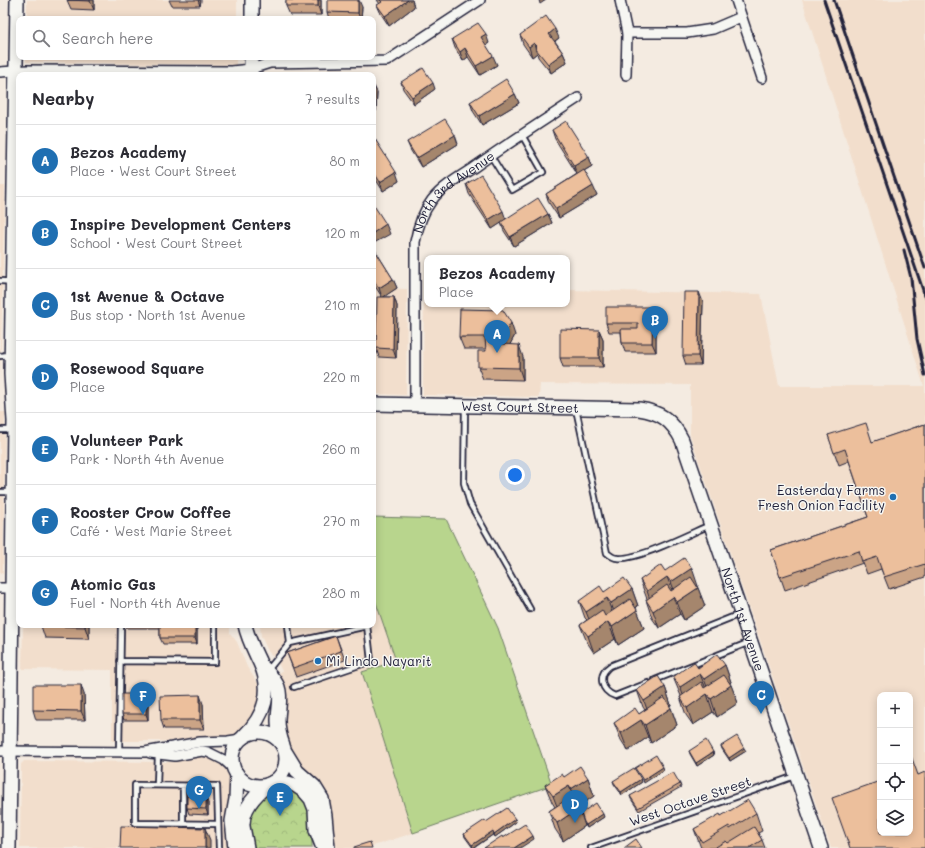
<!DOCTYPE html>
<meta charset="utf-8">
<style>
body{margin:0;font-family:Mali,sans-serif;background:#f7f7f7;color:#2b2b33}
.controls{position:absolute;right:12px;bottom:12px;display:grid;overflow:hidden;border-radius:8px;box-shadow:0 2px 10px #0003}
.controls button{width:36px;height:36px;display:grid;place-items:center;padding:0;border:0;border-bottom:1px solid #e1e1e2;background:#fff;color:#2b2b33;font:20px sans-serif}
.you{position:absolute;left:515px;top:475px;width:14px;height:14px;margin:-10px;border:3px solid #fff;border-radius:50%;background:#1a73e8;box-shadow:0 0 0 6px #1a73e833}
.badge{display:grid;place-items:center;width:26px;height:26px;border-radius:50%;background:#1f6fb2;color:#fff;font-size:13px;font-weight:700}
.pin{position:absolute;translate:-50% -33px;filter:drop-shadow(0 1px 2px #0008)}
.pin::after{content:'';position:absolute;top:21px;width:14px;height:12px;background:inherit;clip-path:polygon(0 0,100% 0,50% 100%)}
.popup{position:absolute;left:424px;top:255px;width:146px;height:52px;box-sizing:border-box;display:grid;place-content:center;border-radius:8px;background:#fff;filter:drop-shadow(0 1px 3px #0005);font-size:13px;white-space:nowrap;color:#7c7c81}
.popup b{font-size:15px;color:#2b2b33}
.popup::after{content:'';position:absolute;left:50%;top:100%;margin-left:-8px;border:8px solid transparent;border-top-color:#fff}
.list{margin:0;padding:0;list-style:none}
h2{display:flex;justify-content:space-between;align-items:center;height:52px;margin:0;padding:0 16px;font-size:17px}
h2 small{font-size:13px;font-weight:400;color:#7c7c81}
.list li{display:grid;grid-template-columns:26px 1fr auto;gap:12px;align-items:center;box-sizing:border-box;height:72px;padding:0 16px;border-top:1px solid #e1e1e2}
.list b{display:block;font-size:15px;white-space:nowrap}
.list p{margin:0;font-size:13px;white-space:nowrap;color:#7c7c81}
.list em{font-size:13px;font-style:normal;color:#7c7c81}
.icon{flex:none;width:22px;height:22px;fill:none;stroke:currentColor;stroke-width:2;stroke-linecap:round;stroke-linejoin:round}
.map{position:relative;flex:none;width:925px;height:848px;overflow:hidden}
.search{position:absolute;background:#fff;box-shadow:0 2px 10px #0003;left:16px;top:16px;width:360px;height:44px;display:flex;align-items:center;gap:10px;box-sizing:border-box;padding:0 14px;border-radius:8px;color:#7c7c81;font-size:15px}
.panel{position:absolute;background:#fff;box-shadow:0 2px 10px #0003;left:16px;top:72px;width:360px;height:556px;border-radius:8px}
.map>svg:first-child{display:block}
</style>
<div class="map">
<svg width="925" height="848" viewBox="0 0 925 848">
<defs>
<pattern id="forest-crowns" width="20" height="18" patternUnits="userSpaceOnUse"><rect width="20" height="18" fill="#b8d58d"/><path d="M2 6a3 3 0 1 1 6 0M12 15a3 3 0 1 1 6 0" fill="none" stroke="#9eb77b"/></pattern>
</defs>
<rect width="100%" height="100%" fill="#f4ebe1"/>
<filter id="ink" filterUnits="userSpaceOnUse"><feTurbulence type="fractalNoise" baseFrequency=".025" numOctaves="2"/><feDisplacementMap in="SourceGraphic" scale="8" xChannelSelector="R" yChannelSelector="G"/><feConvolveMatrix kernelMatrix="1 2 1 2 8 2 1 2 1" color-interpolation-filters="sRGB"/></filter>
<g filter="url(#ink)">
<path fill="#f2decc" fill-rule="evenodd" d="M27 0H237V19H27Z
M802 0H925V848H831L690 435V385L540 384 539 397 423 395 424 289H427V304H567V290L761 294 779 386H924ZM880 695H910V833H880Z
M26 57H236V65L26 62Z
M0 186H5L0 382Z
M373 288 407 289 406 395 373 394Z
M0 412H5L3 573H0Z
M373 594 396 661 362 672 413 833 367 848H337L330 823 298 767 284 738 283 683 279 673 282 671 277 661 268 651 261 636 260 625H373Z
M23 625H230V633L237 642 247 667 261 688 262 698 246 728 237 734 226 737 173 741H112V670L22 669Z
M200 755 216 759 227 768 230 773 233 785 230 848H20L21 764 24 761 171 762Z"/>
<path fill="#b8d58d" stroke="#6d7c64" d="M373 517 446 519 498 628 552 785 413 833 362 672 396 661 373 594Z"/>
<path fill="url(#forest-crowns)" stroke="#6d7c64" d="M290 788 307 801 312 829V848H253L250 835 248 814 270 789Z"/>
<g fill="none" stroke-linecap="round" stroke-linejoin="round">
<g stroke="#22223b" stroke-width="8">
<path id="lane" d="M491 156 512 190 543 172 522 135
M0 281 19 282
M0 356 10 355
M465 408 464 483 470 504 530 609
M576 409 607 553C610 555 613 558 617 558 636 561 691 533 710 525
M0 430H12
M0 492H12
M288 625 290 643 367 626
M120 661 215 662V625
M267 671 290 643
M655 680 750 642
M648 683 615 696C601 691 597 675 610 666L740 614
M294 687 371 661 367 625
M119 751 121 625
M157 785 158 755
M183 824V786
M218 824 135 823V785L217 786 219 848
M591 848 795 776"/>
</g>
<g stroke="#22223b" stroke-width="12">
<g id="street">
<path d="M620 0 627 33 626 75"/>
<path d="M736 0 762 78"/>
<path d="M627 33H687L713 29 741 17"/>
<path d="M0 72 27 70 231 71 251 69 270 63 387 61 480 0"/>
<path id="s1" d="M415 405V242C418 226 422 213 432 200 442 187 459 177 473 168 507 144 543 121 578 98"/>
<path d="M0 588H12"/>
<path d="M0 751 145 752 200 742 228 741 241 739"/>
<path d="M150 753 175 756 202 751 208 752 224 760 234 769"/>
</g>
</g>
<g stroke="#22223b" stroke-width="16">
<g id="secondary">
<path d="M252 19V0"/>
<path d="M251 75V57"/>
<path id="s2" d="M373 404 639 409C660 412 672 420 682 440L821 848"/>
<path d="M263 667C268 673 275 679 278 687 282 698 278 709 278 721 278 729 280 737 283 745"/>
<circle cx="259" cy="759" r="27"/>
<path d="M244 736C265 716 273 690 260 663 254 650 248 639 245 625"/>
<path d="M286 753 297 771 314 786 322 799 325 816 328 848"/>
<path d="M273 782 288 783 295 785 304 791 311 799 315 809 316 830 323 848"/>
<path d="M9 848 14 421 11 374 17 0"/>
<path d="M235 848 232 821 236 799 237 774"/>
<path d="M247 848C246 841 244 833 243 826 242 808 256 794 269 784"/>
</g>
</g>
<use href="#lane" stroke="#f6f6f2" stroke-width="4.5"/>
<use href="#street" stroke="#f6f6f2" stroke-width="9"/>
<use href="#secondary" stroke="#f6f6f2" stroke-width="13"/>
<path stroke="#22223b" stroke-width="3" d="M824 0 925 296
M834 0 925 268
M904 250 911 278 917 339 925 375"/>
</g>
<path fill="#cba486" stroke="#22223b" d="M67 0H94V10L71 9Z
M169 0H201L200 6H172Z
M286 0H321V15H290L286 6Z
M377 0H412L414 7 389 26 381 14 377 5 380 4Z
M362 7 361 19H329L327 12Z
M520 35 559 38 555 41 563 53 567 62 551 73 538 57 537 53 532 57 523 44Z
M452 39 489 43 486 45 497 65 480 75 468 57 463 61 455 48Z
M401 82 435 89 414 104 403 89Z
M373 86 377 92 376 111H373Z
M515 94 519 103 482 125 473 111 470 102Z
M552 130 589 157 592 166 584 171 597 195 559 218 549 203 546 194 577 174 555 139Z
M373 136 399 181 383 191 373 175Z
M407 142 458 144 421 167 411 151Z
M466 184 506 219 548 214 552 223 514 246 504 231 501 223 492 229 469 194Z
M373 247 393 279 397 288 383 297H394L397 306 396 358 379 357 376 348 382 297 373 283Z
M703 302 701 365H686L683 356Z
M656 316V352H625L622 343 621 332H609L606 323Z
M599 330 603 339V367H563L560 358Z
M515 335 510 344 523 357V380L483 379 478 367 486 351V349H464L459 337Z
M925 424V577L889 589 881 569 867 574 863 563 785 590 771 550 868 517 849 461 839 465 828 435 873 442Z
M665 571 698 586H697L705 606 684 620 680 614 659 628 652 618 646 600 647 599 640 580Z
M632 589 638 606 636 608 644 628 618 645 615 639 594 653 587 642 580 625 587 620 585 618 579 601 604 592Z
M89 625V639L45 638 41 626Z
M126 625H196L197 630V644H163L160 638V628H127Z
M336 636 345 660 296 677 287 653Z
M725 665 731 682 730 683 738 703 717 717 713 712 693 725 686 715 680 697 681 696 673 677 698 668Z
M665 687 671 705 669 706 671 708 677 725 651 743 648 737 628 751 621 740 614 723 639 714 645 710 643 707 637 690Z
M84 694 85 720H36L33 710Z
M146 694 148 700V720H124L122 714Z
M203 704 204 729H164L161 720Z
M721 746 746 751 730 761 722 749Z
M689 751 713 752 714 755 697 766 690 754Z
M564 777 588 778 594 796 578 806 581 813 604 817 587 828 585 825V826L563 841 555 829 549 811 555 807 552 802 545 785Z
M613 781 642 782 622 795 614 784Z
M680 784 681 787 639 811 631 799 630 796Z
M208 803V815L189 814 187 808Z
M756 813 762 831 758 833 762 840 765 848H701L694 829 721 816Z
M515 819 516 822 495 837 494 834 474 848H473L465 837 464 834 486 822Z"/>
<path fill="#a5866d" stroke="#22223b" d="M90 0H94V10L90 1Z
M198 0H201L200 6Z
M318 0H321V15L318 6Z
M358 0H359L362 7 361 19H360L358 13Z
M408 0H412L414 7 389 26 385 16Z
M539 0H546L540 4Z
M555 29 559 38 552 43 549 34Z
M486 34 489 43 484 46 481 37Z
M534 43 537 53 532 57 529 47Z
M465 48 468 57 463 61 460 52Z
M563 53 567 62 551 73 548 64Z
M493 56 497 65 480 75 476 66Z
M433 83 435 89 414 104 412 97Z
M374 86 377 92 376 111 374 105Z
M515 94 519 103 482 125 479 116Z
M455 135 458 144 421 167 417 158Z
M589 157 592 166 577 175 574 166Z
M396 172 399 181 383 191 380 182Z
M593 186 597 195 559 218 556 209Z
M503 211 506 220 492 229 488 220Z
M548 214 552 223 514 246 510 237Z
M386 224 390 234 374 243 373 240V233Z
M393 279 397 288 382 298 379 288Z
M699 292 703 302 701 365 698 356Z
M394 297 397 306 396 358 393 349Z
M653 307 656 316V352L652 343Z
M511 323 515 335 507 350 502 338Z
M599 330 603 339V367L599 358Z
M501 338 505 350 501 344Z
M519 345 523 357V380L519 368Z
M692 568 698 586 678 600 671 582Z
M667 577 674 595 653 609 647 591Z
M698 588 705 606 684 620 677 602Z
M632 589 638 606 617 621 611 603Z
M673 597 680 614 659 628 653 611Z
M607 598 613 615 593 629 586 612Z
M637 610 644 628 618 645 612 627Z
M608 622 615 639 594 653 588 636Z
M85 625H89V639L85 627Z
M195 625 197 630V644L195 638Z
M725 665 731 682 711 697 704 679Z
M700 674 707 691 687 705 680 687Z
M81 685 84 694 85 720 81 711Z
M731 685 738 703 717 717 711 699Z
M665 687 671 705 650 718 644 701Z
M146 694 148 700V720L146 714Z
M707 694 713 712 693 725 687 708Z
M200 695 203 704 204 729 200 720Z
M671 708 677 725 651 743 645 725Z
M641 720 648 737 628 751 621 733Z
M744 748 746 751 730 761 729 758Z
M713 752 714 755 697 766 696 763Z
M663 767 664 770 644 783 643 780Z
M588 778 594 796 578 807 571 789Z
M641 779 642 782 622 795 621 792Z
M569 786 576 804 560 814 553 796Z
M206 797 208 803V815L206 809Z
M579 808 585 826 563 841 557 823Z
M603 814 604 817 587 828 586 825Z
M515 819 516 822 495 837 494 834Z
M205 828 210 840V848H205Z
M493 831 494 834 473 848 472 845Z
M533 836 534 839 520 848H514Z"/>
<path fill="#ecbf9c" stroke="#22223b" d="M67 0H90V1Z
M286 0H318V6H286Z
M327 0H358V13L327 12Z
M380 0H408L385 16 377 5 382 2Z
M546 16 555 29 549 34 563 53 548 64 535 48 537 46 534 43 529 47 520 35Z
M478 23 486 34 481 37 493 56 476 66 465 48 460 52 452 39Z
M423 68 433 83 412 97 401 82Z
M506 79 515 94 479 116 470 102Z
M373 86H374V105H373Z
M445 119 455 135 417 158 407 142Z
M566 121 589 157 574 166 552 130Z
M373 136 396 172 380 182 373 171Z
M584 170 593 186 556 209 546 194Z
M481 175 503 211 488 220 466 184Z
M538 198 548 214 510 237 501 222Z
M373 204 386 224 373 233Z
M373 247 393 279 379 288 373 279Z
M684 292H699L698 356H683Z
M377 297H394L393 349 376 348Z
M606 307H653L652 343H622L621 329H638V323H606Z
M460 309 503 310 511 323 502 338H501V344L519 345V368L478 367V351H486L485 337H459Z
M560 329 599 330V358H560Z
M866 423 872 442 925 424V564L884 577 877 557 862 562 859 551 780 577 771 550 868 517 845 449 834 453 828 435Z
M684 558 692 568 671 582 667 577 647 591 640 580 661 565 665 571Z
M691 577 698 588 677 602 673 597 653 611 646 600 667 585 671 591Z
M624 578 632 589 611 603 607 598 586 612 579 601 600 586 604 592Z
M630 599 637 610 612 627 608 622 588 636 580 625 602 610 605 616Z
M41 625H85V627L41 626Z
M160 625H195V638H160Z
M336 636 341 651 293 668 287 653Z
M717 654 725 665 704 679 700 674 680 687 673 677 694 662 698 668Z
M724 675 731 685 711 699 707 694 687 708 680 697 701 682 704 688Z
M658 676 665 687 644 701 637 690Z
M33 685H81V711L33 710Z
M122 694H146V714H122Z
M200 695V720H161L160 696Z
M664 697 671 708 645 725 641 720 621 733 614 723 635 708 639 714Z
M737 736 744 748 729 758 721 746Z
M706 740 713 752 696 763 689 751Z
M910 753 918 775 925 772V848H850L832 798 880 781V833H910Z
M656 755 663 767 643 780 635 768Z
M580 766 588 778 571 789 569 786 553 796 545 785 562 774 564 777Z
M634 768 641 779 621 792 613 781Z
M673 772 680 784 638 808 630 796Z
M187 796 206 797V809L187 808Z
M572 796 579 808 557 823 549 811Z
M748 800 756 813 730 829 729 826 702 842 694 829 720 814 721 816Z
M596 803 603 814 586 825 584 822 581 813Z
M507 808 515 819 494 834 493 831 472 845 464 834 485 820 486 822Z
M525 824 533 836 514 848H484L502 836 503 838Z
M121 826 205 828V848H120Z
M754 827 762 840 749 848H714L726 841 728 843Z
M636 839 642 848H624Z
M370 842 372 848H354V847Z"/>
</g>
<g fill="#1f6fb2" stroke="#f6f6f2" stroke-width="1.5">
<circle cx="893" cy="497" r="4"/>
<circle cx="318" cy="661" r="4"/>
</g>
<g text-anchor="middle" stroke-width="3" stroke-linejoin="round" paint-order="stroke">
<g font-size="13" fill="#22223b" stroke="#f6f6f2">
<text dy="5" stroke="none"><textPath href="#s1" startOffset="229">North 3rd Avenue</textPath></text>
<text dy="5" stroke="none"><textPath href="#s2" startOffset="147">West Court Street</textPath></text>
<text dy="5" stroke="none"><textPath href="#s2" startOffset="511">North 1st Avenue</textPath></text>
<text transform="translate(690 801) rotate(-19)" y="5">West Octave Street</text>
</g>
<g font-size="13" fill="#22223b" stroke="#f6f6f2" text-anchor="end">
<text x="885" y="495">Easterday Farms<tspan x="885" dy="15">Fresh Onion Facility</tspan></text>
<text x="326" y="666" text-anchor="start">Mi Lindo Nayarit</text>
</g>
</g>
</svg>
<div class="controls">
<button>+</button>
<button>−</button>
<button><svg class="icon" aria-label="locate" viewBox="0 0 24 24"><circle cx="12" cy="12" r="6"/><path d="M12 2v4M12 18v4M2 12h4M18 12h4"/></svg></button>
<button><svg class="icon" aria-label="layers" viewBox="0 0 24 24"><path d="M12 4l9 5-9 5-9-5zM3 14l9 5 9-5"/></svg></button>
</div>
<div class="you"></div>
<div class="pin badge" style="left:497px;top:353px">A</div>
<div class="popup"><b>Bezos Academy</b>Place</div>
<div class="pin badge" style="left:655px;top:339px">B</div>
<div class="pin badge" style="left:761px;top:714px">C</div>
<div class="pin badge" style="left:575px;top:823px">D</div>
<div class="pin badge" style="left:280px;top:816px">E</div>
<div class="pin badge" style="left:143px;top:715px">F</div>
<div class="pin badge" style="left:199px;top:809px">G</div>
<div class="search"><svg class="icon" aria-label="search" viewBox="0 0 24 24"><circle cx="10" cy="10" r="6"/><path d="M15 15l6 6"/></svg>Search here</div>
<section class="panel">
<h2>Nearby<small>7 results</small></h2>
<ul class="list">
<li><span class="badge">A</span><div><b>Bezos Academy</b><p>Place · West Court Street</p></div><em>80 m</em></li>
<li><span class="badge">B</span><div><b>Inspire Development Centers</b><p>School · West Court Street</p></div><em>120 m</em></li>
<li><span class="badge">C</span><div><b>1st Avenue &amp; Octave</b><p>Bus stop · North 1st Avenue</p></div><em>210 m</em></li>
<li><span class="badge">D</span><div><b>Rosewood Square</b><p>Place</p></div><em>220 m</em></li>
<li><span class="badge">E</span><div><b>Volunteer Park</b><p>Park · North 4th Avenue</p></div><em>260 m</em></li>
<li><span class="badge">F</span><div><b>Rooster Crow Coffee</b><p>Café · West Marie Street</p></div><em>270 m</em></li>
<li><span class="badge">G</span><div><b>Atomic Gas</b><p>Fuel · North 4th Avenue</p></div><em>280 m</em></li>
</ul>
</section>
</div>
